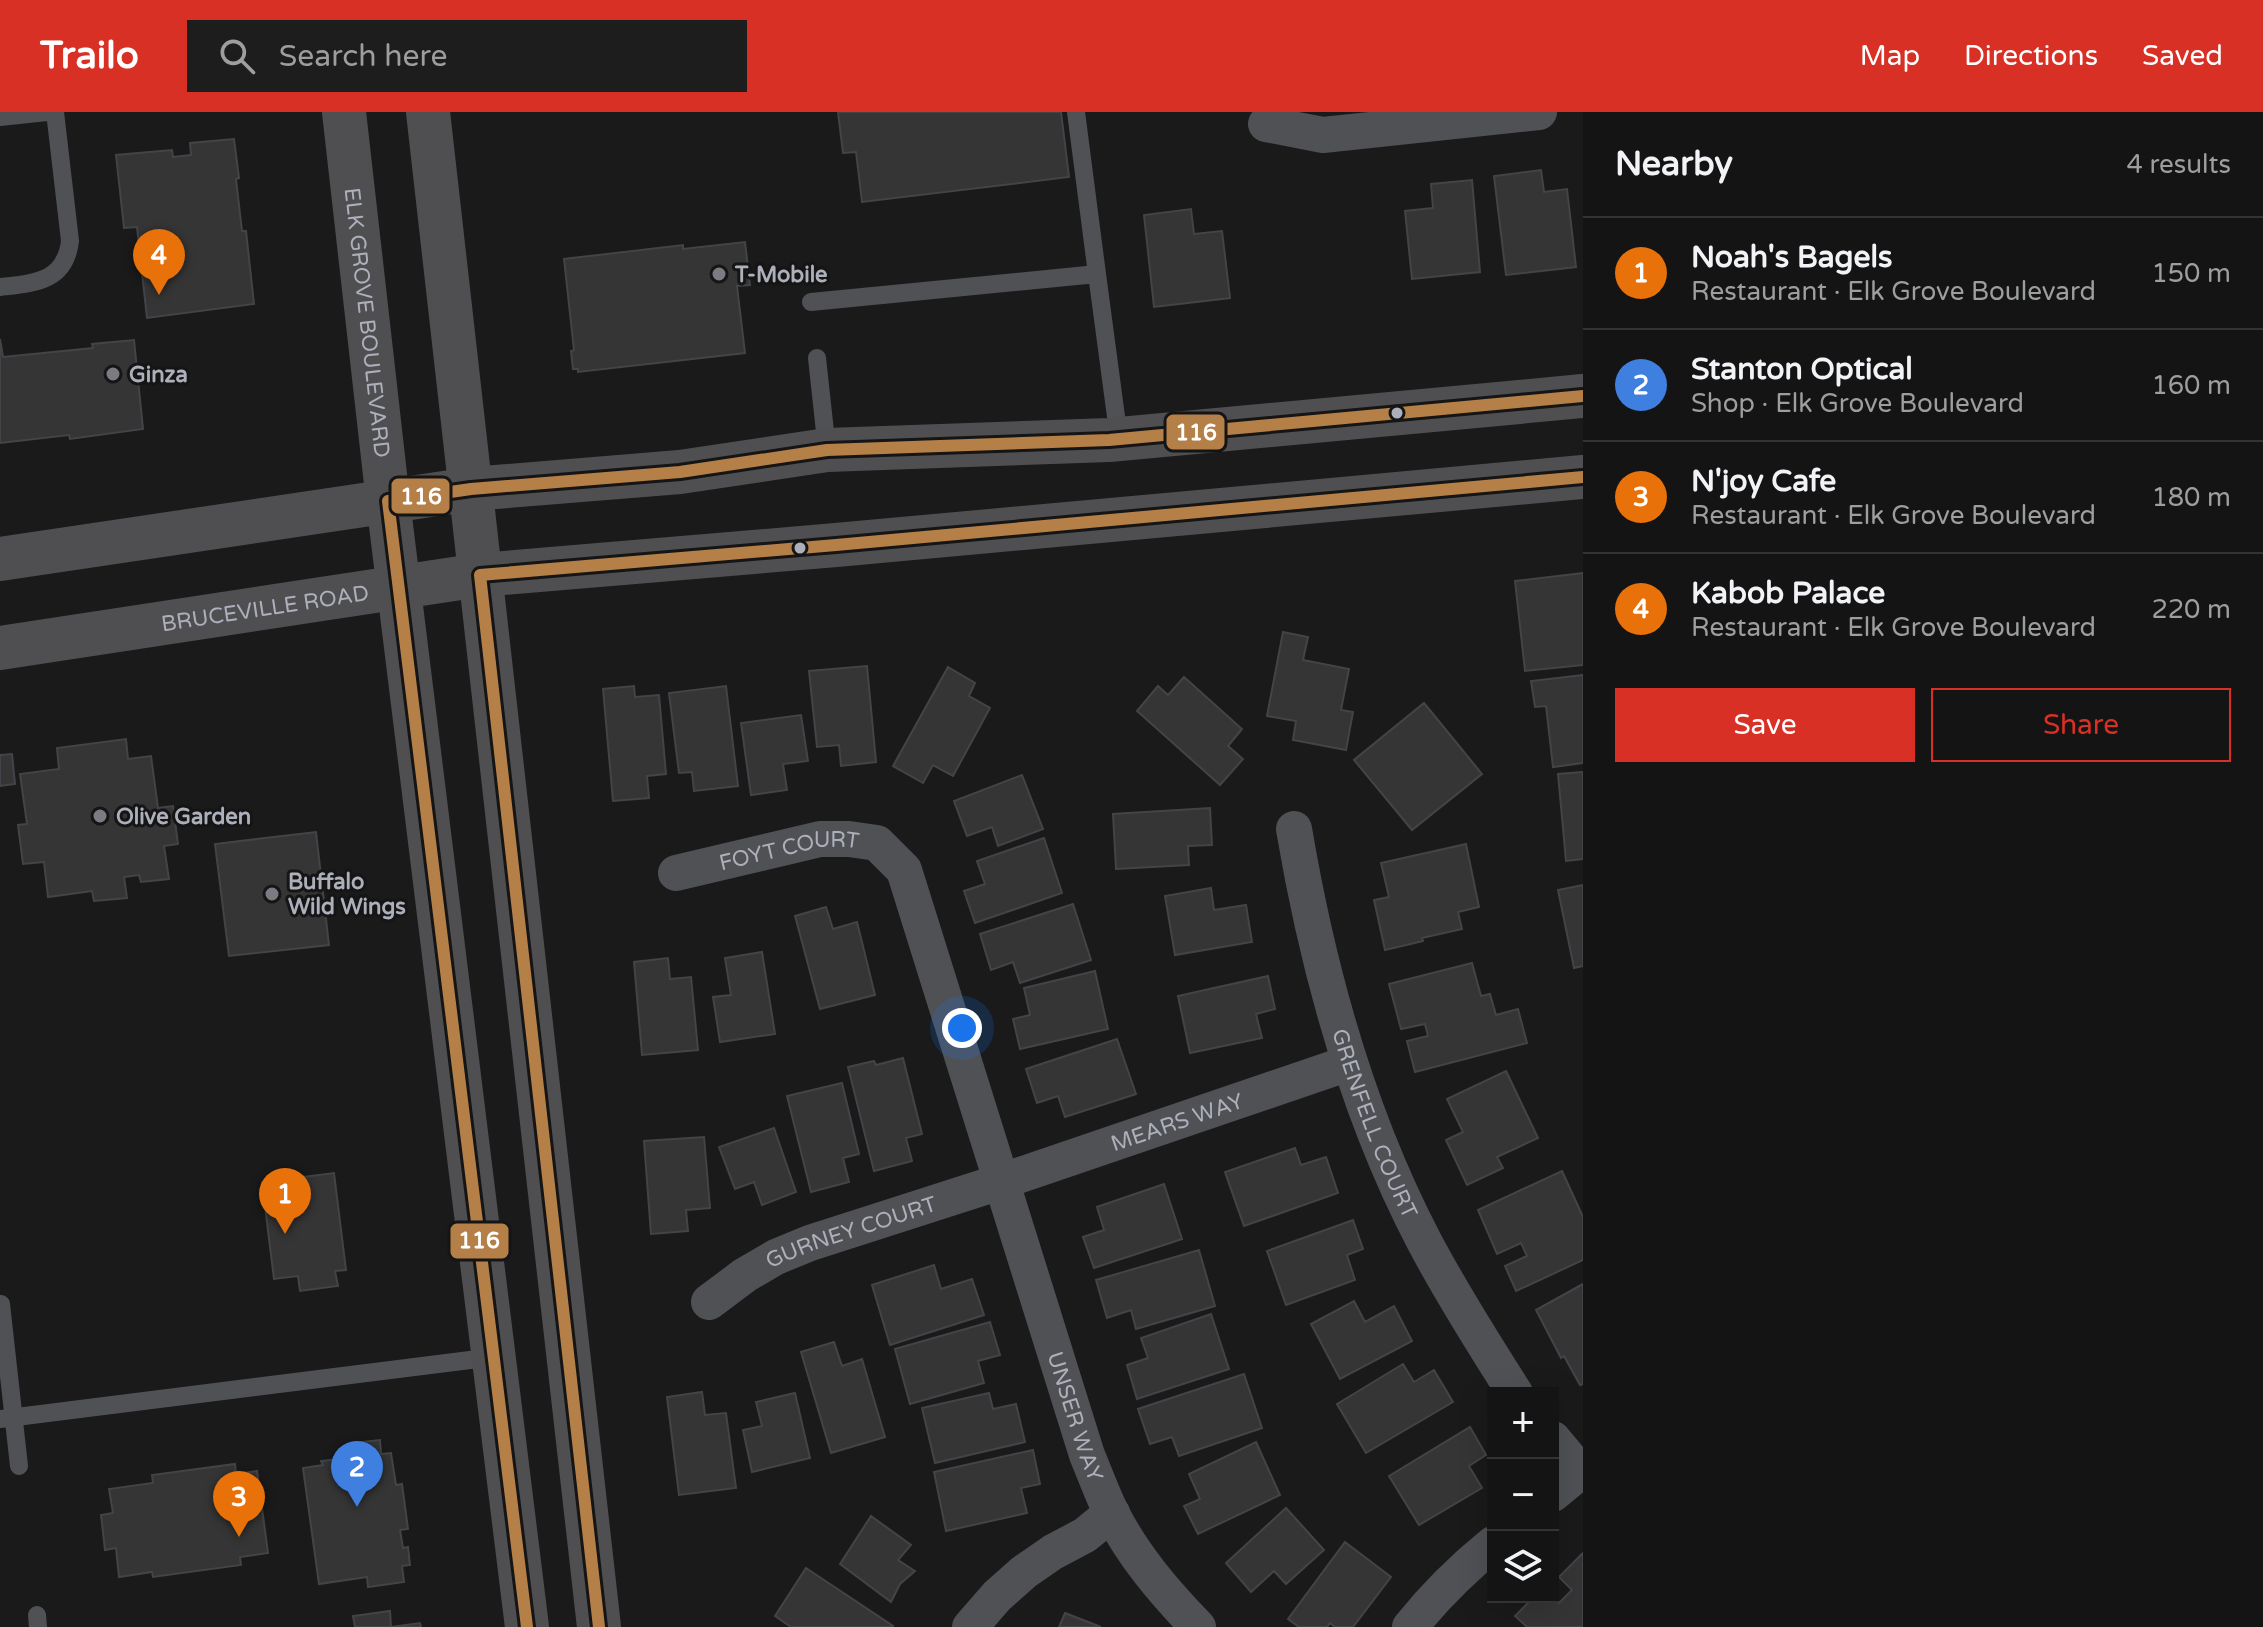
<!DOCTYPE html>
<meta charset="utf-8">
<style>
body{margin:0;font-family:"Varela Round",sans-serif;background:#1d1d1d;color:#f1f3f6}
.controls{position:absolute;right:24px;bottom:24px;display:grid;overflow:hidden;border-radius:0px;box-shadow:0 8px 32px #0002}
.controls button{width:72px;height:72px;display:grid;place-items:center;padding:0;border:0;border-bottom:2px solid #333334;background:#141414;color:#f1f3f6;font:40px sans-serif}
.you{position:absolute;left:962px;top:916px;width:28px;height:28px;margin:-20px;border:6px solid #fff;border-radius:50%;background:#1a73e8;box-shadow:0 0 0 12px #1a73e833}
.badge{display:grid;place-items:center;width:52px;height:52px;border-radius:50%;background:#d93025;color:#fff;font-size:26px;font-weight:700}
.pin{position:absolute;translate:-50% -66px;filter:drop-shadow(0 2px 4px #0008)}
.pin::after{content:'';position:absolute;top:42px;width:28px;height:24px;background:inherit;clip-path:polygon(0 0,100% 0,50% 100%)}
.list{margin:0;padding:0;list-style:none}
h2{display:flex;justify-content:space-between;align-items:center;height:104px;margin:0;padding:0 32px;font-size:34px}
h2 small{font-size:26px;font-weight:400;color:#9d9ea0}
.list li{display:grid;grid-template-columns:52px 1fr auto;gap:24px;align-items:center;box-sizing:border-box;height:112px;padding:0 32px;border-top:2px solid #333334}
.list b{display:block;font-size:30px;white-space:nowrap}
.list p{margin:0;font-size:26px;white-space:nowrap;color:#9d9ea0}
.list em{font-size:26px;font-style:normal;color:#9d9ea0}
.actions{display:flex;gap:16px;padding:24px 32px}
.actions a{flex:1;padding:18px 0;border:2px solid #d93025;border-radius:0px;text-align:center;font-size:28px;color:#d93025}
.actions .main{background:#d93025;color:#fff}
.icon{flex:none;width:44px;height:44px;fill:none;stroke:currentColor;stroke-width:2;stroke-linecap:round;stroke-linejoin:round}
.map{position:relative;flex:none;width:1583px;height:1515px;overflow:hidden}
header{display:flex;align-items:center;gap:48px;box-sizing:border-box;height:112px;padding:0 40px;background:#d93025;color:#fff}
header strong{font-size:38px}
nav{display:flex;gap:44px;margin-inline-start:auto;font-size:28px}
.search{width:560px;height:72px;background:#1d1d1d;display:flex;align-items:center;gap:20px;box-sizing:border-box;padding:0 28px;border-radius:0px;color:#9d9ea0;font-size:30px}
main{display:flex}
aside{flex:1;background:#141414}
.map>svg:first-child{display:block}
</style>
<header>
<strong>Trailo</strong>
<div class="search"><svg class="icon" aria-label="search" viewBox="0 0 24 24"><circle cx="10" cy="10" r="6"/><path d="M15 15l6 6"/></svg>Search here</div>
<nav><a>Map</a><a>Directions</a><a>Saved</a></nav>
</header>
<main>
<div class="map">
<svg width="1583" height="1515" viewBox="0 0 1583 1515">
<rect width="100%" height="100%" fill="#1a1a1b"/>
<path fill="#353536" stroke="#434447" stroke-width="2" d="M838 0H1061L1069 65 862 90 856 40 843 41Z
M234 27 239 66 236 67 242 119H246L254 192 147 206 137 115 124 116 116 43 172 38 173 45 191 43 190 31Z
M1541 58 1544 80 1567 77 1576 155 1506 163 1494 64Z
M1472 68 1480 160 1412 167 1405 99 1433 96 1431 72Z
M1191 97 1194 122 1222 119 1230 186 1154 195 1144 103Z
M745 130 750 173 737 174 745 241 578 260V257H573L571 239 574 238 564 147 683 133V137Z
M0 227 3 245 93 236 92 232 134 228 143 317 70 327 69 323 0 331Z
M1583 461V553L1525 559 1515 469Z
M1283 520 1308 525 1303 548 1349 557 1341 598 1353 600 1346 638 1293 628 1296 609 1267 604Z
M867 554 876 650 841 654 839 633 817 635 809 559Z
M948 555 975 571 969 584 990 596 953 664 933 653 923 671 893 654Z
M1583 563V651L1553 655 1546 594 1535 595 1531 569Z
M1184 565 1242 617 1228 634 1243 647 1220 673 1137 599 1158 574 1168 583Z
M634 574 635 585 659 583 666 662 647 664 649 686 613 689 603 577Z
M726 574 738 674 694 679 692 660 679 661 669 581Z
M1424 591 1482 662 1412 718 1354 648Z
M801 603 808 649 783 652 787 678 751 683 741 611Z
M126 627 128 647 151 644 158 696 173 694 178 732 164 734 169 767 141 770 139 763 124 765 127 786 94 789 92 779 48 785 44 750 23 752 18 713 27 712 20 662 59 657 57 636Z
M12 642 15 672 0 674V643Z
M1583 660V747L1566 749 1558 662Z
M1022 663 1043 717 998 734 992 715 967 724 954 689Z
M1210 696 1212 733 1188 734 1189 753 1116 757 1113 702Z
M316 720 329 833 229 844 215 732Z
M1044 726 1062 781 975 811 964 779 985 772 977 749Z
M1466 732 1479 795 1458 800 1462 817 1422 826 1423 829 1385 838 1374 788 1389 785 1381 751Z
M1583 773V854L1574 856 1558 778Z
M1211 776 1214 798 1246 793 1252 830 1175 843 1165 784Z
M1073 792 1091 848 1020 871 1013 850 991 858 980 822Z
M826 795 833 817 857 810 875 883 820 897 795 804Z
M762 840 775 922 720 930 713 885 731 883 725 846Z
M668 846 670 867 691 865 698 938 642 943 634 850Z
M1472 851 1481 884 1490 882 1496 903 1518 897 1527 931 1415 960 1407 929 1428 924 1425 912 1401 917 1389 872Z
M1095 859 1108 917 1020 937 1013 907 1030 903 1024 876Z
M1268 864 1275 897 1256 902 1262 926 1190 941 1178 884Z
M1117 927 1136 982 1065 1005 1058 984 1037 991 1026 957Z
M903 946 922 1022 906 1026 912 1049 874 1059 848 955 874 949 876 953Z
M1506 959 1538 1026 1497 1045 1503 1056 1467 1073 1446 1028 1463 1020 1447 987Z
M842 971 859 1042 843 1046 849 1070 811 1080 787 984Z
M774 1016 796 1080 762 1093 754 1070 735 1077 719 1035Z
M704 1025 710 1096 686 1098 688 1119 651 1122 644 1029Z
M1295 1036 1301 1053 1326 1045 1338 1081 1244 1114 1225 1060Z
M1562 1059 1583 1105V1148L1516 1179 1505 1154 1527 1144 1521 1131 1497 1142 1478 1098Z
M334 1061 346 1158 335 1159 338 1174 300 1179 298 1164 274 1167 262 1070Z
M1164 1072 1182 1127 1094 1156 1083 1125 1104 1118 1097 1095Z
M1353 1108 1363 1137 1347 1143 1355 1168 1286 1193 1267 1139Z
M1199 1138 1215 1194 1136 1217 1131 1198 1107 1206 1096 1168Z
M934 1153 941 1177 972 1167 984 1203 890 1233 872 1173Z
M1583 1172V1272L1580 1273 1564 1244 1561 1246 1536 1198Z
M1354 1189 1365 1210 1394 1194 1412 1229 1340 1267 1311 1212Z
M1211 1202 1229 1257 1137 1287 1127 1253 1148 1246 1141 1226Z
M990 1210 1000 1243 978 1249 984 1271 910 1292 895 1237Z
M834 1230 842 1254 862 1247 885 1325 831 1341 801 1240Z
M1403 1252 1414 1270 1434 1258 1453 1290 1366 1341 1337 1292Z
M1244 1262 1262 1316 1179 1344 1172 1325 1150 1332 1138 1297Z
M702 1280 705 1303 726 1301 736 1376 679 1383 667 1285Z
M795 1281 810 1346 752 1360 743 1318 762 1314 756 1290Z
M989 1281 993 1297 1016 1292 1025 1330 935 1351 922 1296Z
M1470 1315 1486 1343 1469 1354 1482 1376 1419 1413 1389 1364Z
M380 1328 381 1342 391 1341 396 1373 402 1372 408 1417 400 1418 403 1436 408 1435 410 1453 402 1454 404 1470 368 1475 367 1465 319 1472 303 1356 323 1353 321 1349 356 1345 354 1331Z
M1256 1330 1280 1383 1198 1422 1184 1394 1200 1387 1189 1362Z
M1033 1338 1040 1372 1021 1376 1027 1401 946 1419 934 1360Z
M235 1352 236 1362 257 1359 268 1441 240 1445 241 1453 153 1465 152 1460 119 1465 116 1436 105 1438 101 1403 113 1401 109 1377 153 1371 152 1363Z
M1286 1396 1324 1438 1286 1472 1274 1459 1251 1480 1226 1451Z
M871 1404 911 1433 898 1448 915 1459 900 1472 891 1490 840 1452Z
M1345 1430 1391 1465 1353 1515H1335L1330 1511 1327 1515H1299L1288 1507Z
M1583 1441V1515H1527L1515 1504 1534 1485H1553L1559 1491 1572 1478 1559 1465Z
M806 1456 893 1514 892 1515H791L775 1504Z
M390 1499 391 1515 420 1511 421 1515H355L353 1504Z
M1065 1501 1101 1515H1059Z"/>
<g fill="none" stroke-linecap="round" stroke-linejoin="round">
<path stroke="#505154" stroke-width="18" d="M1076 0 1097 162
M0 5 47 0
M0 175C35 171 65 170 70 129L55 0
M811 190 1097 162 1119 327
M817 246 827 338
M1 1192 19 1354
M0 1307 494 1245
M37 1503 38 1515"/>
<g stroke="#505154" stroke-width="36">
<path d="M1266 12 1323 23 1539 0"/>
<path id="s1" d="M1294 717C1318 859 1357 1001 1424 1129 1452 1182 1483 1231 1515 1281"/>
<path id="s2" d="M676 761 820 727H849L877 731 904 758 1087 1343C1095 1362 1102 1382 1111 1400 1133 1444 1165 1481 1198 1515"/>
<path id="s3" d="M709 1190 745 1163 776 1145 810 1131 1003 1069 1349 951"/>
<path d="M1553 1327 1583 1363"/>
<path d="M1553 1382 1583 1357"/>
<path d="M970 1515 997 1484 1024 1460 1053 1440 1085 1423 1112 1401"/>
<path d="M1410 1515C1435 1484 1462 1457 1493 1432"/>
</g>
<g stroke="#4f4f52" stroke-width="44">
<path id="s4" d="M344 0 388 389 527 1515"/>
<path d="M428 0 599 1515"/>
<path d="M0 447 471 377 680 360 827 338 1109 328 1583 284"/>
<path id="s5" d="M0 536 480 463 836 433 1583 365"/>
</g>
<g stroke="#151516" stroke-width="18">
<path id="bus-1" d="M527 1515 388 389 471 377 680 360 827 338 1109 328 1583 284
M599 1515 480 463 836 433 1583 365"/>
</g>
<use href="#bus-1" stroke="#b57f48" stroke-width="12"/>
</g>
<g fill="#7a7c82" stroke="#151516" stroke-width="3">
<circle cx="719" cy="162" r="8"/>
<circle cx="113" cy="262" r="8"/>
<circle cx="100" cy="704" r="8"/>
<circle cx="272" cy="782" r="8"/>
</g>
<g fill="#adb0ba" stroke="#151516" stroke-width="3">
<circle cx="1397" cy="301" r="7"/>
<circle cx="800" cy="436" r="7"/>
</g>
<g text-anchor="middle" stroke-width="6" stroke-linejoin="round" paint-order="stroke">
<g font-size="22" font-weight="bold" fill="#adb0ba" stroke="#151516" text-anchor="start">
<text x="735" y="170">T-Mobile</text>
<text x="129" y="270">Ginza</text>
<text x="116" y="712">Olive Garden</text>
<text x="288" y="777">Buffalo<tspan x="288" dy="25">Wild Wings</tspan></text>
</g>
<g font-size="22" fill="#adb0ba" stroke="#151516">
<text dy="8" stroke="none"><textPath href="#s4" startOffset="212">ELK GROVE BOULEVARD</textPath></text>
<text dy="8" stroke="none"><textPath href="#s5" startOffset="268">BRUCEVILLE ROAD</textPath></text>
<text dy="8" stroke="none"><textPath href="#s2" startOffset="116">FOYT COURT</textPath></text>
<text dy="8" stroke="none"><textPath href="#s3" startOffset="504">MEARS WAY</textPath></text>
<text dy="8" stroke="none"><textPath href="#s1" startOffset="306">GRENFELL COURT</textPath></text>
<text dy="8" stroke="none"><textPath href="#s3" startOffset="160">GURNEY COURT</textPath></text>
<text dy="8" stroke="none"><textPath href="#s2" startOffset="816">UNSER WAY</textPath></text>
</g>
</g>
<g stroke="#151516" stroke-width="3">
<rect x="1165" y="301" width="61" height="38" rx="8" fill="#b57f48"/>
<rect x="390" y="365" width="61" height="38" rx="8" fill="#b57f48"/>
<rect x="449" y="1110" width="61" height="38" rx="8" fill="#b57f48"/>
</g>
<g font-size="22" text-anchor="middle" font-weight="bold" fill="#fff">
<text x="1196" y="328">116</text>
<text x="421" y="392">116</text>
<text x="479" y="1136">116</text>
</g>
</svg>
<div class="controls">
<button>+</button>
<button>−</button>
<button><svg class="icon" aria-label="layers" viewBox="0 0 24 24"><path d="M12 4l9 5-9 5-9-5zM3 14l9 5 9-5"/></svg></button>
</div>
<div class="you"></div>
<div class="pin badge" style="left:285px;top:1122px;background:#e8710a">1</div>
<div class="pin badge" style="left:357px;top:1395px;background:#3f7fe0">2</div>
<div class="pin badge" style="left:239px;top:1425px;background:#e8710a">3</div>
<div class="pin badge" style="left:159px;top:183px;background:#e8710a">4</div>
</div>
<aside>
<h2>Nearby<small>4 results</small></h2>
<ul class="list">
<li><span class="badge" style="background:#e8710a">1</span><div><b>Noah's Bagels</b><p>Restaurant · Elk Grove Boulevard</p></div><em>150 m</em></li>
<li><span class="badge" style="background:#3f7fe0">2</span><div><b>Stanton Optical</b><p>Shop · Elk Grove Boulevard</p></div><em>160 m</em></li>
<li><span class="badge" style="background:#e8710a">3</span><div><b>N'joy Cafe</b><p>Restaurant · Elk Grove Boulevard</p></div><em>180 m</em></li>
<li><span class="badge" style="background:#e8710a">4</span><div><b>Kabob Palace</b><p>Restaurant · Elk Grove Boulevard</p></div><em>220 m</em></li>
</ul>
<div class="actions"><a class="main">Save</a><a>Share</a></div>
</aside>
</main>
